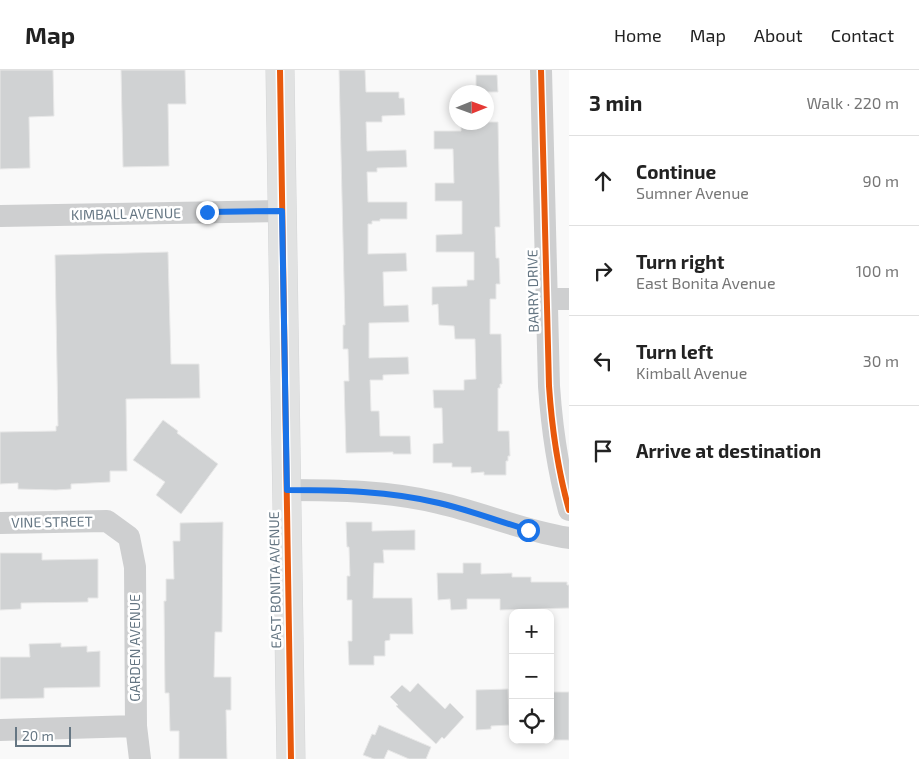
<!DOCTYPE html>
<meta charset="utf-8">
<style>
body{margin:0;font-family:"Exo 2",sans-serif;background:#f6f6f6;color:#222}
.controls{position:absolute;right:15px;bottom:15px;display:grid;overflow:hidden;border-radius:10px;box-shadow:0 2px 8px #0003}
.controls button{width:45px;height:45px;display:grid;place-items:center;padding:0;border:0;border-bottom:1px solid #e0e0e0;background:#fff;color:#222;font:25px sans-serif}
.compass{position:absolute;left:449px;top:15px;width:45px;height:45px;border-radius:50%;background:#fff;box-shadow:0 2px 8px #0003;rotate:89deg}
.scale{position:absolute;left:15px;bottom:12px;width:56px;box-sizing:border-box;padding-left:5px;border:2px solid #657683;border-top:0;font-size:14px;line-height:18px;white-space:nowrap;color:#657683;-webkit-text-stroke:4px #fff;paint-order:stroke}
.stop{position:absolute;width:15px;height:15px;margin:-11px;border:4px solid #1a73e8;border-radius:50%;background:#fff}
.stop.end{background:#1a73e8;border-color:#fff;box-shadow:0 1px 5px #0008}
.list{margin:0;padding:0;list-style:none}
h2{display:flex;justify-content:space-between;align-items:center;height:65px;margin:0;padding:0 20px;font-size:21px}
h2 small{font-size:16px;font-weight:400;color:#767676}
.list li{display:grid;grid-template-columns:32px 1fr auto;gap:15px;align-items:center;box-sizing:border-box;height:90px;padding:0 20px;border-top:1px solid #e0e0e0}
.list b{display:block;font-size:19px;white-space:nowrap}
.list p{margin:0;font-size:16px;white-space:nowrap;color:#767676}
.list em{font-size:16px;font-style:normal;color:#767676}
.icon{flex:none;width:28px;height:28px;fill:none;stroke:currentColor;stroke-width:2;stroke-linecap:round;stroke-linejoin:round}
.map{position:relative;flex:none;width:569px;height:689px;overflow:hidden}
header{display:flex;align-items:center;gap:30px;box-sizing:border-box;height:70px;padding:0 25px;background:#fff;border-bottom:1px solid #e0e0e0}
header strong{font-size:24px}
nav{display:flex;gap:28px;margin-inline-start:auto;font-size:18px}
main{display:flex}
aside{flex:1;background:#fff}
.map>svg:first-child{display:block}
</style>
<header>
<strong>Map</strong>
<nav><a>Home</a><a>Map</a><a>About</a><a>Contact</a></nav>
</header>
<main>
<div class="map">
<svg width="569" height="689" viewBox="0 0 569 689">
<rect width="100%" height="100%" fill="#f9f9f9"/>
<path fill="#d0d2d3" stroke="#e8e8e8" d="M0 0H53L54 46 29 47 30 98 0 99Z
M121 0H185L186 34H168L169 96 123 97Z
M339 0H365L366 22H399V28H404L405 45 382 46V52H366L367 81 406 80 407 97 377 98V102H367L368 132H407V149H380V151H372V154H368V184L406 183 407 201 383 202 384 236 408 235 409 252 369 253V288L408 287 409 304 383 305V310H370L371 341H379L380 366H410L411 384H393V382L346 383 344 311H349L348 279H343V255H345Z
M476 5H497L498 22H476Z
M461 52H498L500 157H495L496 188H499L500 214H496V229H490V264H501L502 314H500V318H498V361H509L510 386H508V391H506V405H484V402L471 403V397H452V393H433V374L443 373 442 338H434L433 320H464V310L476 309 475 269H455L454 256 439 255 438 234 432 235V217L467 216V210H474V182H436V165L462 164V131H435V113H454L453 79H434V61H461Z
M168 182 171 294H199L200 328 126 329 127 401H110V412L71 414V419L56 420 18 419V413L0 414V362L56 361V356H58L55 185Z
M163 350 178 361 177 363 218 394 181 444 156 425 165 412 133 390Z
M223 452 222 562H215L214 607H231V640H226L227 689H179V661H170L169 623H165L164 531H166V509H174L173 471H180V453Z
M346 452H372V461L415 460V480H383L384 493H374L373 528H412L413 564H390V570L385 571V586H374V595H349L348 571H352V530H347V506H350L349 477H347Z
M0 483H42V490L98 489V528H88V532L21 533V539L0 540Z
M463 493H481V504L512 503V507H531V512H567V515H569V538L500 540V529H467V539L451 540 450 529 438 530 437 503H463Z
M61 573V577L87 576V582L100 581V617L44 618V628L0 629V587H30L29 574Z
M418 613 445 639 450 633 464 647 444 669 442 667 436 674 396 636 398 635 390 627 402 615 410 622Z
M508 619 509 655 491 656V659L476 660V620Z
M553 622H569V670H554Z
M379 655 431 677 426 689H409L388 680 384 689H374L363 685 372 664 375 665Z"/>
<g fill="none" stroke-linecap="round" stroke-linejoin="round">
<g stroke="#d5d6d7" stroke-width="29">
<path id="secondary" d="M280 0 291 689"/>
</g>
<path stroke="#cecfd0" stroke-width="22" d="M541 0 549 316C552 360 557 397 569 440
M0 146 282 141
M546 229H569
M287 420C338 420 389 421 439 433 483 443 524 461 569 468
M0 453 107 451 129 467 135 497 136 656 140 689
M0 660 136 656"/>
<use href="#secondary" stroke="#e1e2e2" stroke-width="28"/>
<g stroke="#fff" stroke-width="9">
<path id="cycleway" d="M280 0 291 689
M541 0 549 316C552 360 557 397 569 440"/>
</g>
<use href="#cycleway" stroke="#e8590c" stroke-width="6"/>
</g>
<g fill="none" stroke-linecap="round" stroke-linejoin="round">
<path stroke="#1a73e8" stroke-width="6" d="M207 142 282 141 287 420C338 420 389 421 439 433 469 440 498 451 528 460"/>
</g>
<g text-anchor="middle" stroke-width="5" stroke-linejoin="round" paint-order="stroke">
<g font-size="14" fill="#657683" stroke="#fff">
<text transform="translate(126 144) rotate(-1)" y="5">KIMBALL AVENUE</text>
<text transform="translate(533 221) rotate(-91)" y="5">BARRY DRIVE</text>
<text transform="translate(52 452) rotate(-1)" y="5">VINE STREET</text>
<text transform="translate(275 510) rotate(-91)" y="5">EAST BONITA AVENUE</text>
<text transform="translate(135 578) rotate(-90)" y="5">GARDEN AVENUE</text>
</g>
</g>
</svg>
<div class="controls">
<button>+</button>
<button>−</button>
<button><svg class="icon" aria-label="locate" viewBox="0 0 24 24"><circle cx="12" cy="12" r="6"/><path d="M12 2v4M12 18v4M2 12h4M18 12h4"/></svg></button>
</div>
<svg class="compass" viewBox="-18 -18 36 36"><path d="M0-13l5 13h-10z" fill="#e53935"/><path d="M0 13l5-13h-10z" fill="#767676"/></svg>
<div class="scale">20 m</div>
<div class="stop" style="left:528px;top:460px"></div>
<div class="stop end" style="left:207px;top:142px"></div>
</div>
<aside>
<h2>3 min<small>Walk · 220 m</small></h2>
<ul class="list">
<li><svg class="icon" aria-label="ahead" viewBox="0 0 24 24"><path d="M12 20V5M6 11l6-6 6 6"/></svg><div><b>Continue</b><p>Sumner Avenue</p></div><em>90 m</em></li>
<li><svg class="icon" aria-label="right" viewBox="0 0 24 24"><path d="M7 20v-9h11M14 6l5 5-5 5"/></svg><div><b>Turn right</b><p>East Bonita Avenue</p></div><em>100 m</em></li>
<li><svg class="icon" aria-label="left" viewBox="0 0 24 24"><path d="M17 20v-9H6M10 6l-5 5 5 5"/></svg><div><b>Turn left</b><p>Kimball Avenue</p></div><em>30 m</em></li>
<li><svg class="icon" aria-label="arrive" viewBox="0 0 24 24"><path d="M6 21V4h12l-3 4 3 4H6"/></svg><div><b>Arrive at destination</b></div></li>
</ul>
</aside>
</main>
